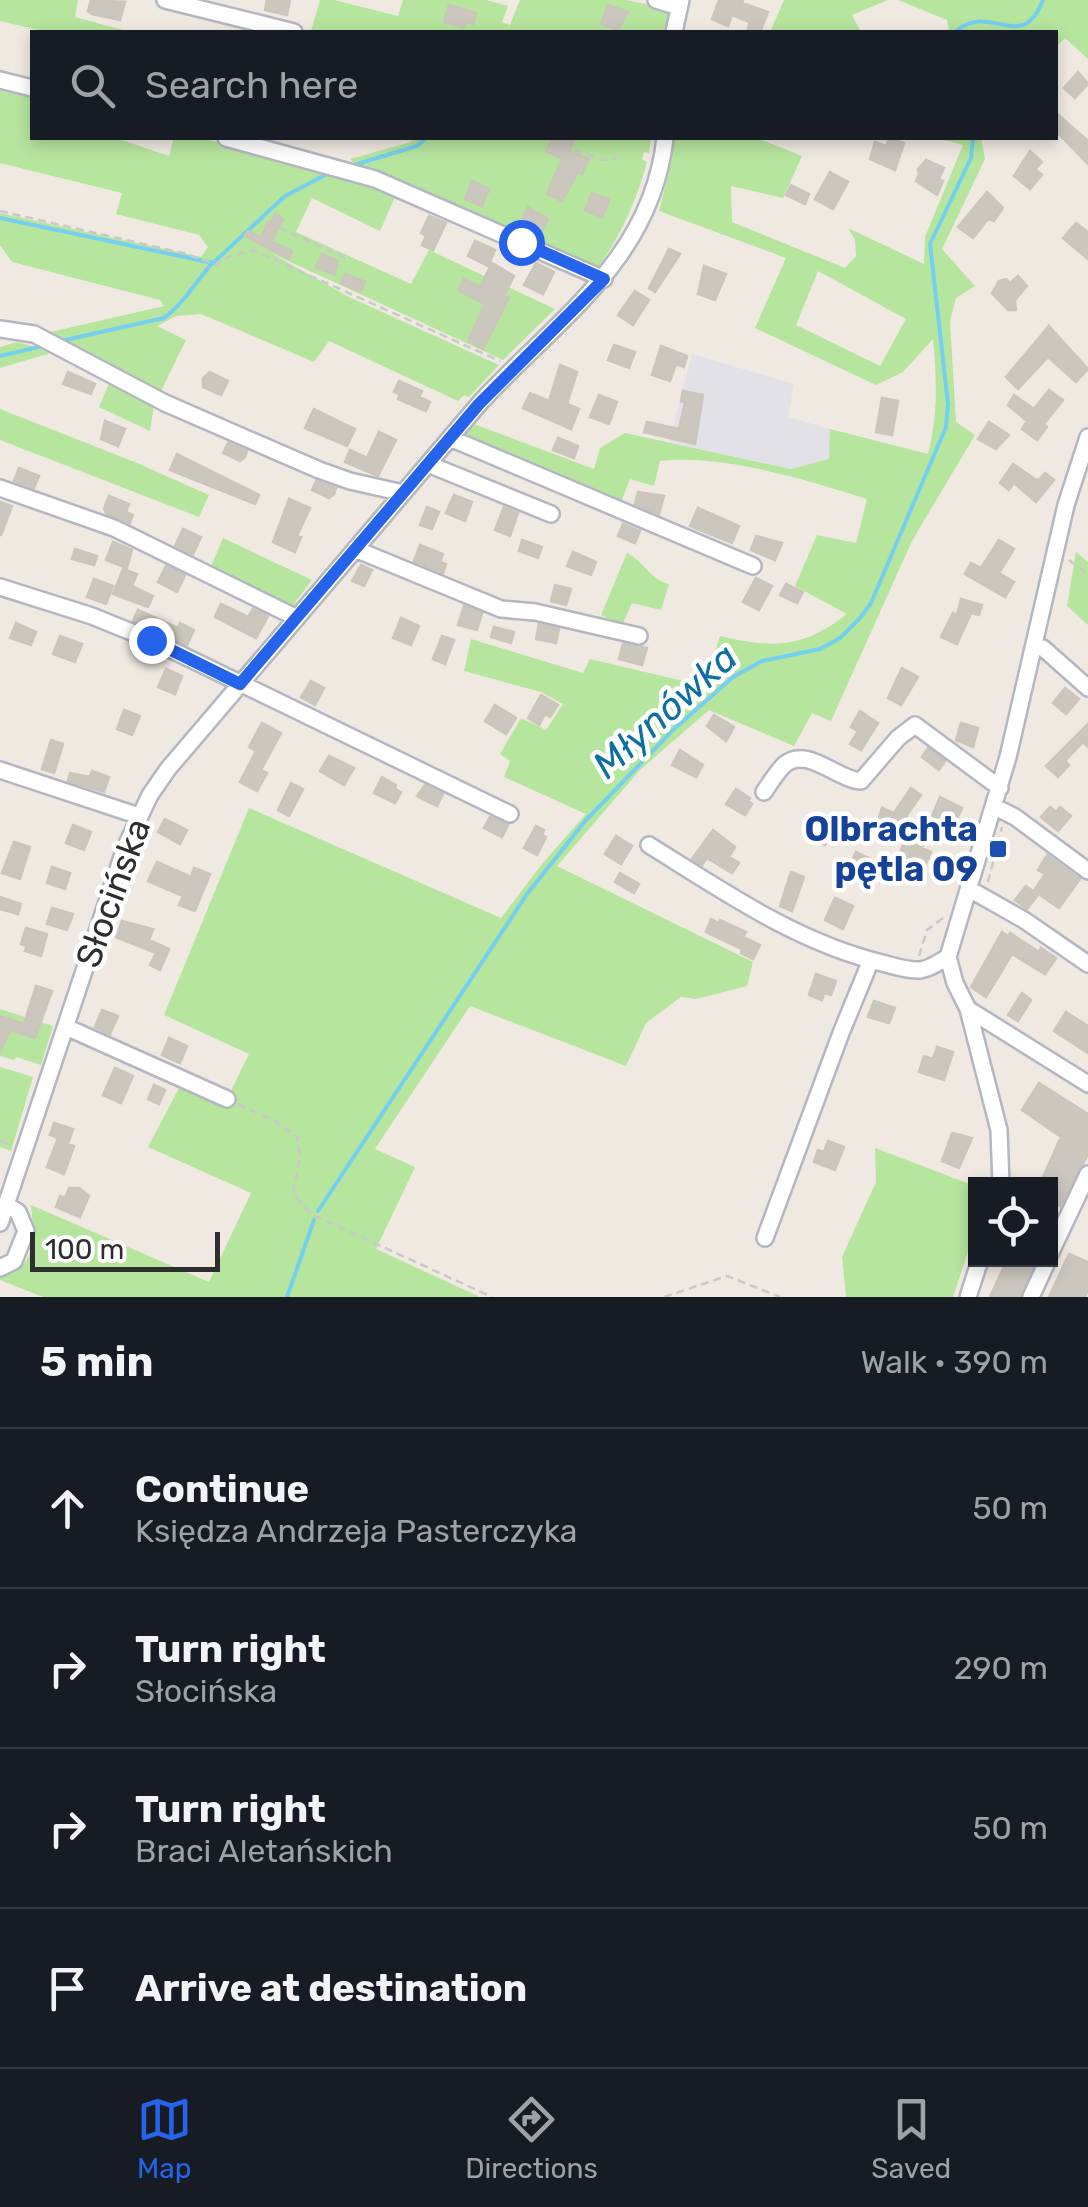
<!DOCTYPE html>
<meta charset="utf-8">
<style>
body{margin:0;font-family:Rubik,sans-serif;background:#20242c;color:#f1f3f6}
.controls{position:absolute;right:30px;bottom:30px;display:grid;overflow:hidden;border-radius:0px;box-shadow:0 5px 15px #0003}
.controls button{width:90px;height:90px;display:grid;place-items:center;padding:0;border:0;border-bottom:2px solid #363941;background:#171b24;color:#f1f3f6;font:50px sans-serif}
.scale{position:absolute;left:30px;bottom:25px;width:190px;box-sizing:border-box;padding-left:10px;border:5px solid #2e2e2e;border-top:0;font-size:28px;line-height:35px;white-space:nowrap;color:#2e2e2e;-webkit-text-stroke:8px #fff;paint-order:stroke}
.stop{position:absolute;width:30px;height:30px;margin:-22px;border:8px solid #2563eb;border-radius:50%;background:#fff}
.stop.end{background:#2563eb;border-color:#fff;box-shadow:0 2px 10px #0008}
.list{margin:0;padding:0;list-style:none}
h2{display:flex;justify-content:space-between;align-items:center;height:130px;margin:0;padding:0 40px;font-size:42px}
h2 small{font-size:32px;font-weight:400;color:#9ea1a6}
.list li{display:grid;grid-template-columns:65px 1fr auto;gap:30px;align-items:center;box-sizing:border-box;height:160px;padding:0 40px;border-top:2px solid #363941}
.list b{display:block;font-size:38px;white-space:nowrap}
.list p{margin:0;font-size:32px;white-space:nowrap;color:#9ea1a6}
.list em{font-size:32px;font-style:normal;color:#9ea1a6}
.icon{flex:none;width:55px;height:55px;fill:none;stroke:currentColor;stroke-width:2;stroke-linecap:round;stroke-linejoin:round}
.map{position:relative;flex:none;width:1088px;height:1297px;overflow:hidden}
.search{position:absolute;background:#171b24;box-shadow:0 5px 15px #0003;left:30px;right:30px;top:30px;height:110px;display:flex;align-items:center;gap:25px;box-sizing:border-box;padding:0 35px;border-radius:0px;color:#9ea1a6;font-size:38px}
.sheet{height:770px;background:#171b24}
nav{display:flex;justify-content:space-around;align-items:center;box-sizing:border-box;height:140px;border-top:2px solid #363941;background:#171b24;font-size:28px;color:#9ea1a6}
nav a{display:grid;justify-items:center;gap:5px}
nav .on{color:#2563eb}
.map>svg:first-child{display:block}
</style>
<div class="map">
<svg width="1088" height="1297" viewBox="0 0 1088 1297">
<rect width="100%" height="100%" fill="#efe9e1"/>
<path fill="#e3e1e8" d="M692 354 794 384 788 417 830 429V459L791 469 669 442Z"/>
<path fill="#b6e59e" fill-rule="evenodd" d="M0 0H78L75 17 130 32H47L0 21Z
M320 0H334L398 16 403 0H486L508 6 502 22 510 25 520 0H626L669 9 665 32H317L311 31Z
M784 0H888L852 15 861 32H770Z
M898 0H1088V59L1065 38 1056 47V32H949L947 20Z
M0 84 32 93V138H116L169 156 174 138H202L397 192 380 231 312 198 296 232 411 284 429 250 555 309 503 360 271 253 347 296 499 365 469 397 464 395 458 401 329 341 314 362 201 314 176 316 157 326 186 340 159 395 42 334 164 306 160 300 12 262 0 245V213L201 257 208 247 199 235 116 214 122 193 0 163Z
M413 138H651L649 153 644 152 642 159 647 162C636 202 621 235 597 269L360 170 350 159 411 142Z
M671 138H757L802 156 783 198 731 186 732 222 845 268 856 256 855 240 848 228 924 264 925 237 963 145 937 138H981L985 159 942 249 975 286 956 298 950 321 956 422 975 435 912 541 831 721 812 713 794 746 709 710 640 770 557 866 753 962 747 986 696 999 681 997 646 1023 626 1066 470 1006 375 1149 415 1167 376 1249 480 1297H43L0 1280V1276C38 1269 34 1237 31 1205L209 1282 251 1193 148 1147 181 1084 227 1099 249 1054 164 1015 249 808 501 918 542 864 586 814 504 777 510 761 500 754 521 718 546 730 563 704 541 692 464 671 471 639 583 673 590 659 700 685 731 661 714 655 720 636C774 649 803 648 847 614L795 586 817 535 856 543 867 499C808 480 722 454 660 461L654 486 630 479 619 507 460 438 471 423 594 469 600 448 625 433 791 469 829 459 830 429 928 454C938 414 937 380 933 339L903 372 876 385 755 328 786 258 659 211 670 168ZM818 271 906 319 880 366 796 325Z
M17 342 54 352 0 368V347Z
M111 379 154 404 150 431 99 407Z
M0 409 137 463 209 495 199 517 0 440Z
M223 538 312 580 291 608 210 569Z
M1076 552 1088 562V625L1067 606Z
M627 553C644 562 651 580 669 584L661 610 632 603 622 625 601 615Z
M0 1009 53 1026 41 1065 16 1057 14 1060 0 1056Z
M0 1067 33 1077 11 1151 0 1147Z
M875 1148 975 1186 972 1239 953 1297H846L842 1257 876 1182Z"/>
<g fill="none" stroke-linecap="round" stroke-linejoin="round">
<path stroke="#75cff0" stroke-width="4" d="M955 32C992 0 1021 56 1043 0
M354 165 417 146 426 138
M0 218 213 263 285 196 329 173
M65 340 164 318C181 306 198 280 212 263
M0 356 43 346
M318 1211 527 894 586 820 673 730 733 677 762 661 820 649 840 638 860 618 871 603 946 427 948 404 930 244 971 158 973 138
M287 1297 314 1220"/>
</g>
<path fill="#cbc7bf" stroke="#cbc5ba" stroke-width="2.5" d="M91 0 125 2 120 20 92 14 88 11Z
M267 0H290L287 15 265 10Z
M719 0H743L742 3 768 12 760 32H747L750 22 732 15 728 26 712 19Z
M449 5 476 13 473 24 466 22 464 27 444 22Z
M608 5 628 12 618 30 601 24Z
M1078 72 1088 84 1075 98 1064 88Z
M1056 113 1088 141V164L1056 131Z
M552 138H575L569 151 589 159 582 174 578 172 562 201 547 194 562 159 546 151Z
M889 138 904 143 895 170 870 159 875 142 886 146Z
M1030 151 1042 162 1035 169 1042 175 1030 189 1014 176Z
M926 160 944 168 939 179 943 181 937 195 916 181 919 174 918 169Z
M830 172 848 182 833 209 815 199Z
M472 181 489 189 482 206 465 199Z
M791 185 809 194 805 204 786 195Z
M987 192 1003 208 994 221 988 219 973 238 958 227Z
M592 193 609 200 602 217 585 210Z
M528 207 548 219 543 230 521 222Z
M276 214 283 219 270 241 292 251 289 259 245 236 248 231 261 237 268 222 270 223Z
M429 216 446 223 433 250 422 245 426 236 421 233Z
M1076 223 1088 232V259L1063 238Z
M475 241 495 250 488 266 468 256Z
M669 249 680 254 655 292 649 288Z
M322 254 338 261 335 275 316 267Z
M492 263 514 276 504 296 509 298 483 349 468 341 485 304 458 290 464 279 480 287Z
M536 263 554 272 543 294 524 285Z
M704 266 726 274 715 300 698 294Z
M346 274 365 282 360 292 341 283Z
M1018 276 1027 286 1015 300 1016 310H1008L992 293 999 281 1006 279 1010 283Z
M635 291 649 300 633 325 618 315Z
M1049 326 1088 369 1076 382 1048 357 1018 389 1006 377Z
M614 345 635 352 629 368 608 360Z
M661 346 687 356 684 367 676 364 670 381 652 375Z
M560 365 577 372 567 404 579 409 571 429 523 408 530 393 549 401Z
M68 372 95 384 91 394 63 384Z
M210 372 228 381 221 395 203 387V378Z
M399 381 422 391 419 397 430 402 426 411 398 399 400 394 394 392Z
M1049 390 1063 400 1044 424 1047 427 1037 440 1022 429 1027 421 1008 405 1014 395 1034 409Z
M683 391 703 395 695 444 644 432 647 422 679 429 685 402 681 401Z
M599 395 617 402 609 424 590 417Z
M882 398 898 401 892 435 876 432Z
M314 409 355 429 347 446 305 428Z
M105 421 125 429 118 446 101 439Z
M989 422 1009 435 996 449 978 439Z
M379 432 396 440 378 476 345 462 350 450 367 458Z
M558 438 578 446 574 458 553 450Z
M228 443 247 451 245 457 240 461 223 453Z
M177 454 259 495 255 504 170 470Z
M1013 464 1035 479 1039 480 1045 473 1054 480 1036 502 1014 483 1009 490 1000 483Z
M19 468 39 476 34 488 14 481Z
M316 481 336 488 334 494 329 498 312 490Z
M638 492 664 496 659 514 635 504Z
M454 495 472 502 465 521 446 513Z
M109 496 129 504 126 512 133 515 130 523 106 513 104 509Z
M289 499 310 508 297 536 301 537 295 552 273 542Z
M0 502 12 506 1 535H0Z
M427 507 439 512 432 529 420 525Z
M504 507 518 513 510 536 495 530Z
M698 508 739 526 732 543 690 526Z
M623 524 640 531 635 543 618 536Z
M183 529 201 537 193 554 175 546Z
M756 536 782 543 775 560 751 550Z
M522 540 542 547 538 558 519 551Z
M999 540 1014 549 999 573 1014 582 1005 597 965 574 971 563 981 568Z
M113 542 132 550 127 568 106 560Z
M420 545 443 554 440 562 446 564 443 573 414 561Z
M75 549 97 556 94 565 72 559Z
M573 552 596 562 591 575 567 566Z
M361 565 372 570 364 586 352 581Z
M166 566 185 575 177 592 158 582Z
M123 569 137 574 132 586 153 596 148 607 113 594Z
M756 578 772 586 759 610 743 602Z
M94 579 113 586 106 604 87 597Z
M786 584 803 592 797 603 780 595Z
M555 585 571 589 566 605 551 601Z
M961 599 982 605 979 615 971 613 957 644 941 637 953 613 957 615Z
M221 604 248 617 253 609 268 616 256 638 215 617Z
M464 606 482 613 477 630 458 625Z
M138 610 178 628 180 623 194 630 187 645 133 621Z
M401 618 419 626 411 645 393 638Z
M16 623 36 632 31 645 10 638Z
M539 624 559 629 556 643 536 639Z
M494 627 514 632 511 643 491 637Z
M60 636 82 644 75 662 53 654Z
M442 636 454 640 445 664 433 659Z
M623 644 647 648 642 665 619 659Z
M902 668 918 677 901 705 888 698Z
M166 669 182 676 175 694 158 687Z
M311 681 324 688 315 705 301 697Z
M1065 688 1079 699 1066 714 1053 703Z
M541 695 558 705 550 717 545 714 539 725 528 718Z
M495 705 516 718 506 734 485 721Z
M124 710 140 716 132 735 117 729Z
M860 711 878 723 861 750 850 744 858 731 851 727Z
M714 715 734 727 726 741 707 726Z
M262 723 281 733 261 770 267 773 257 791 240 782 256 751 249 747Z
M961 723 978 728 973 747 956 740Z
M1088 724V747L1083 742 1065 761 1069 765 1058 777 1046 766Z
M51 740 63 744 54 773 42 769Z
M928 748 945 761 939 770 922 757Z
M680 750 703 765 696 777 672 765Z
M329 756 354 768 344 785 320 771Z
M92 771 109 777 104 792 68 781 70 773 90 777Z
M382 777 396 785 395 789 401 792 395 803 374 793Z
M291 783 303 789 289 816 278 810Z
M425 785 443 794 437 806 417 796Z
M911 788 921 795 907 815 900 832 877 823 882 808 894 813Z
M736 789 750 798 748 801 752 804 745 815 726 804Z
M940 797 962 808 954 826 932 816Z
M1050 807 1056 812 1060 807 1071 816 1058 831 1041 817Z
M490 817 508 825 502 837 484 828Z
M818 817 833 823 825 845 809 840Z
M165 819 187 830 180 844 158 832Z
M73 825 91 832 84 850 66 843Z
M536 826 544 830 542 835 546 837 537 855 524 848Z
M713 830 735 847 729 857 739 863 732 873 707 858 702 865 692 859Z
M616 836 632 846 621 864 605 854Z
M906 837 924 844 922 848 931 852 925 866 899 855Z
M14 842 30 847 20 879 2 873Z
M856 852 877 862 868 880 848 870Z
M1047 855 1080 879 1059 908 1034 891 1045 874 1038 870Z
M157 862 191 877 194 868 210 874 195 911 179 905 183 896 148 881Z
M52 867 70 873 65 889 47 883Z
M791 872 804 877 792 911 780 906Z
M620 873 639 884 634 893 615 882Z
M1026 886 1038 895 1027 909 1015 900Z
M0 897 21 904 18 914 0 909Z
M835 898 853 906 843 929 825 920Z
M52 908 73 914 67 930 47 924Z
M711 919 719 923 720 920 746 932 743 937 760 945 753 959 741 953 742 949 706 932Z
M122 921 153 929 149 940 169 949 160 970 150 965 156 953 116 937Z
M26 928 47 934 41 956 25 951 27 946 21 944Z
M1002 932 1008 936 1010 933 1039 952 1041 948 1056 958 1045 974 1012 954 986 997 971 987Z
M816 974 836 981 831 995 824 993 822 1000 809 995Z
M36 986 52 991 35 1038 10 1030 0 1053V1016L24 1024Z
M1022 993 1031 1000 1018 1021 1008 1015Z
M874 1001 895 1008 889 1023 868 1017Z
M102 1010 118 1016 110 1034 95 1027Z
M1066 1012 1088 1026V1053L1054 1031Z
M169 1038 187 1046 180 1063 162 1055Z
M937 1047 953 1052 944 1080 919 1072 924 1056 933 1059Z
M115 1068 133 1076 121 1103 103 1095Z
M1039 1083 1088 1114V1154L1060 1206 1050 1201V1184H1040L1061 1137 1022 1110Z
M154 1085 165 1090 159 1104 148 1099Z
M54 1123 73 1129 68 1144 74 1146 64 1174 47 1167 58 1138 50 1135Z
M952 1133 972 1138 959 1168 942 1161Z
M828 1141 844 1147 835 1170 814 1162 818 1150 824 1152Z
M69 1188H79L89 1196 80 1217 56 1207 60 1196 65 1198Z
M1069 1254 1088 1262V1290L1085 1297H1049Z
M1007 1260H1036L1020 1297H990Z"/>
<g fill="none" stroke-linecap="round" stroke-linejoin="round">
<g stroke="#b4b7c1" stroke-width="20">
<path id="minor" d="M165 0 294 32
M656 0 679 7
M674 32 681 0
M0 80 32 88
M226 138 375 179 604 279
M0 329 34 334 165 403 319 470 350 481 403 493
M450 438 753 566
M428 464 551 514
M0 488 114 528 297 618
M355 549 501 609 535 612 639 636
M0 587 92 616 151 640 510 814
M1034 646 1043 648 1088 688
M0 770 139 816
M764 792C770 783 777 772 784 765 807 745 837 780 861 781L898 738 915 725 1000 788
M995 807 1015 817 1088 871
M649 845C723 891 796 942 882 963 894 966 908 971 920 970 930 969 939 962 948 957
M971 890 1024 920 1088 964
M948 957 1008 757 1066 505 1088 437
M948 957 955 983 968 1009 999 1130 1001 1184
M968 1009 1088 1084
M66 1027 227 1099
M0 1223 125 848 150 795 168 769 479 404C555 321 652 260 665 138
M765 1238 841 1033 871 960
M1050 1254 1088 1174
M0 1268 14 1261 26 1231 18 1212 7 1205
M968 1297 980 1260
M1031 1297 1048 1260"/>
</g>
<path stroke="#c9c9c9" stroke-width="2.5" stroke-dasharray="8 5" stroke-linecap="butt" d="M619 30 623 32
M575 150 602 160 617 158
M0 211 187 254 216 265 230 256 253 250 500 361
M273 240 280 228 347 259
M1069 560 1088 574
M988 882 1002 827
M919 956 927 930 947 915
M238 1104 275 1121 297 1137 300 1156 293 1194 311 1214 492 1297
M0 1141 10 1145
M664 1297 727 1276 780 1297"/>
<use href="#minor" stroke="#fff" stroke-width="15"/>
</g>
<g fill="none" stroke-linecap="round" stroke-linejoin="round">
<path stroke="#2563eb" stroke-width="12" d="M151 640 240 684 479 404 604 279 521 242"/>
</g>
<rect fill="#1a4fb4" stroke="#fff" stroke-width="4" x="988" y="839" width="20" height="20" rx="5"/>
<g text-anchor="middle" stroke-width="9" stroke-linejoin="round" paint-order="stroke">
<g font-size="35" font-weight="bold" fill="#164399" stroke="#fff" text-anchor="end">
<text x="978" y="841">Olbrachta<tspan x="978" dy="40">pętla 09</tspan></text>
</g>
<g font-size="35" fill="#2e2e2e" stroke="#fff">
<text transform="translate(113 893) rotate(-70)" y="12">Słocińska</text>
</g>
<g font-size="38" font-style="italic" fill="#0d6fa3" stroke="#fff">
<text transform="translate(665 711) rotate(-42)" y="13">Młynówka</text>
</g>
</g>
</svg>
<div class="controls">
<button><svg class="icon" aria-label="locate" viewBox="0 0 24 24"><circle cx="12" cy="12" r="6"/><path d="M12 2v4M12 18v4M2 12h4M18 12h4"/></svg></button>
</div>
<div class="scale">100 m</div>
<div class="stop" style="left:521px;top:242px"></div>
<div class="stop end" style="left:151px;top:640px"></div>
<div class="search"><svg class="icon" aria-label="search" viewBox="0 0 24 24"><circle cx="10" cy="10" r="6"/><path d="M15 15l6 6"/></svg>Search here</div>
</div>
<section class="sheet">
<h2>5 min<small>Walk · 390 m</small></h2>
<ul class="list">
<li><svg class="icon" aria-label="ahead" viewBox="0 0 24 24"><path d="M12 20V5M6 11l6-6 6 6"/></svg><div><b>Continue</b><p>Księdza Andrzeja Pasterczyka</p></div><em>50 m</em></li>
<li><svg class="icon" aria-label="right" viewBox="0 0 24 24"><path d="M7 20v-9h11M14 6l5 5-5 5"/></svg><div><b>Turn right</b><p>Słocińska</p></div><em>290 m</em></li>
<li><svg class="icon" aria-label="right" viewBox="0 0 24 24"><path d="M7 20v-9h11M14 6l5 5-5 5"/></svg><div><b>Turn right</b><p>Braci Aletańskich</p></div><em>50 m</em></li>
<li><svg class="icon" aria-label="arrive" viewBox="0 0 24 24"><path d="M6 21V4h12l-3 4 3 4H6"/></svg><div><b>Arrive at destination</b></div></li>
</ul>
</section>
<nav>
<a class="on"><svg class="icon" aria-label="map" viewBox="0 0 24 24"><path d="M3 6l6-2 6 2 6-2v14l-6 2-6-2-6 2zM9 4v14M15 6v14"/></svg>Map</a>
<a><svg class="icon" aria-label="directions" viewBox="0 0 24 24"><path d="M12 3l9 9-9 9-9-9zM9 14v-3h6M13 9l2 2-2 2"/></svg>Directions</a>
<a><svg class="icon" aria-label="saved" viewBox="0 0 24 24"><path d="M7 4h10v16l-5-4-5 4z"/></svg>Saved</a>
</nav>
